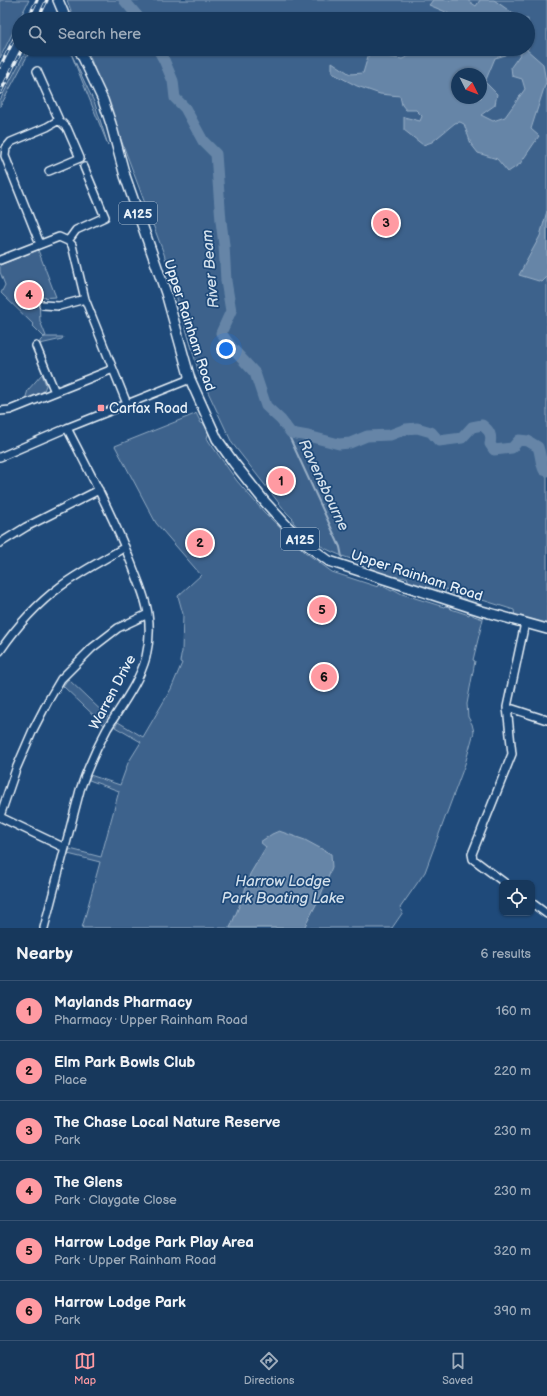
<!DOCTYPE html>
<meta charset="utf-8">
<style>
body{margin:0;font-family:"Balsamiq Sans",sans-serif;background:#244365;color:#f1f3f6}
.controls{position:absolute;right:12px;bottom:12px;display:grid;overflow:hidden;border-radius:8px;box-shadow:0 1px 3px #0004}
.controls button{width:36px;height:36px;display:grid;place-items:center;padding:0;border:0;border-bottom:1px solid #365272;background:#17385c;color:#f1f3f6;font:20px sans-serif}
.compass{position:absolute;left:451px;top:68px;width:36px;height:36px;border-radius:50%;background:#17385c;box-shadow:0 1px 3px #0004;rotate:132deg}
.you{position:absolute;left:226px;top:349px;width:14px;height:14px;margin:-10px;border:3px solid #fff;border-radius:50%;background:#1a73e8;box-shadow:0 0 0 6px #1a73e833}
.badge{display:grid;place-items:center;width:26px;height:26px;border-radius:50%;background:#ff9aa2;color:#111;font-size:13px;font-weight:700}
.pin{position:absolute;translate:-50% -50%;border:2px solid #fff;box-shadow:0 1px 4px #0006}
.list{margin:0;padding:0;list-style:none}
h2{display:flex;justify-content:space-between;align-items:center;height:52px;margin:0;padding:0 16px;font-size:17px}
h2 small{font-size:13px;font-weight:400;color:#9eacbb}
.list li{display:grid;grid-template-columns:26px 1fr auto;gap:12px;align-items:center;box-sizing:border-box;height:60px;padding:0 16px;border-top:1px solid #365272}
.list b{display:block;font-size:15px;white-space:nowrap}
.list p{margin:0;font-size:13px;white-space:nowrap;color:#9eacbb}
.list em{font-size:13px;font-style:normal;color:#9eacbb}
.icon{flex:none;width:22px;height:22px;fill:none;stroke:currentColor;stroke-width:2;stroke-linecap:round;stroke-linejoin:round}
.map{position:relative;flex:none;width:547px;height:928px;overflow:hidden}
.search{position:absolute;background:#17385c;box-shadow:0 1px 3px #0004;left:12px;right:12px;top:12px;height:44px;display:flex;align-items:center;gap:10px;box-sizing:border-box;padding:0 14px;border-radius:22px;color:#9eacbb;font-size:15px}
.sheet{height:412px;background:#17385c}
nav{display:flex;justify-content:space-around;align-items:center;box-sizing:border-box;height:56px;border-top:1px solid #365272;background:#17385c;font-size:11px;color:#9eacbb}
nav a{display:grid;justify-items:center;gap:2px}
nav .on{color:#ff9aa2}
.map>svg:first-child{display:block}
</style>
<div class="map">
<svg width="547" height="928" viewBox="0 0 547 928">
<rect width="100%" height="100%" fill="#1f4a7a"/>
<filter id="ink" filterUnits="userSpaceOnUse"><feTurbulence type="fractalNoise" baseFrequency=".025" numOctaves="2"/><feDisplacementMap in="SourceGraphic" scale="8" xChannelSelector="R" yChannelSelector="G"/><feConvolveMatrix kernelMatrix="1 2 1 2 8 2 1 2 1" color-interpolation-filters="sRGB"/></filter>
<g filter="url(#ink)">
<path fill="#3c628c" stroke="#92aac2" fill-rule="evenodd" d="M0 0H29L0 58Z
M67 0H547V624L515 617 514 610 476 598 478 600 476 603 470 602H465L447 595 448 593H453V591L445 589 446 596 429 590 426 587H422L409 583 407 577C395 579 381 573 370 568V565C354 560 336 555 321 546 310 540 301 531 293 522V519L286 512 232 443 199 373 164 254 87 49H528V19H74ZM457 74H481V98H457Z
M27 49H31L0 107V100Z
M70 51 95 104 108 145Z
M38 250 56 297 39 298 40 321 46 336 44 337H63L62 339 40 344V341L44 337 33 326 34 325 1 293 5 285 0 272V265Z
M42 374 46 385 44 391 25 400 28 390Z
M196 413 201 423 204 424 209 432 207 438 210 443 237 481 264 512 305 552 332 572 378 587 379 585C384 586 387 589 392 591L393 589 402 594 444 607 445 606 449 607 451 609 469 615 470 613 474 616 483 619 473 660 475 661 467 704 468 717 472 724 474 732 465 764 425 872 400 908 403 912 392 928H82L100 862 68 854 70 849 101 857 119 791 89 780 90 775 120 785 128 763 141 742 115 727 118 722 143 737 171 689 182 663 180 662 181 655 182 652 183 614 178 596 201 575 156 523 115 446 195 414Z
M68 679 110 719 105 726 63 686Z"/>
<path fill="#6685a7" stroke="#9ab0c7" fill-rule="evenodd" d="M433 0H467L476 6 480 0H494L521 19H453L448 13 429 5Z
M425 49H509L506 55 495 58 485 82 497 94 495 105 481 115 493 121 505 117 525 89 522 79 512 76 511 67 524 49H526L543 64 546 82 531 129 539 136 520 164 508 172 497 159 478 153 471 144 464 124 460 122 455 123 432 142 423 145 404 130V117L420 121 422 116 416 110H406L402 105 400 96 380 94 357 86 332 73V62L350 74 363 73 369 53 402 59ZM457 74H481V98H457Z
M547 211V277L542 282 519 275 540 236Z
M279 831 305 840 331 854 332 867 320 897 304 928H230L242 899 250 874 266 847 260 842 272 834Z"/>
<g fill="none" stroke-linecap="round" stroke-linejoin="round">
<path stroke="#9ab0c7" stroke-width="2" d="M283 423 340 547 342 557"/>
<path stroke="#6685a7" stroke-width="11" d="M124 0 140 19
M158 49 164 60 173 81 175 98 185 108 203 141 216 154 221 221 224 245 226 281 231 311 221 333 231 347 255 373 266 406 281 420 291 433 308 436 339 444 350 443 367 436 390 435 406 429 417 428 431 432 439 441 462 438 472 427 482 425C490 431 492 435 490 444L494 450 512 448 519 440 528 441 538 447C541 455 540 462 544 470L547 471"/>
<g stroke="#e8f1f8" stroke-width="10">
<path id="minor" d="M37 71 59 120 47 127 11 142 6 148 5 156 40 244
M49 171 80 158 67 128 59 120
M68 241 76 230 105 217 84 167
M0 260 59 237 68 241 72 245 85 299 127 404
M43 305 59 306 85 299
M36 346 55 392
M0 411 10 410 113 369
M0 457 67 428 190 379
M0 543 26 527 99 490
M0 651C17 626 37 604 61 586 81 571 104 560 125 547
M507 710 513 709 547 720
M0 816 16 769 33 730 48 701 61 679 92 648 118 628 148 614
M0 817 65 848
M505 883 473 859 472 854 512 754 507 707 525 623
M532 903 547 914
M44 928 80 790C87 769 96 749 107 729 121 706 139 683 146 657 149 644 150 627 148 614 146 598 138 581 132 565 114 518 90 473 67 428"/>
</g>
<g stroke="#e8f1f8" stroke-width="12">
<path id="major" d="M58 0 66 19
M79 49 103 100 111 124 125 176 166 293 190 379 217 439 234 463 265 502 287 526 307 545 329 561 482 611 547 629"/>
</g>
<use href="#minor" stroke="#1f4a7a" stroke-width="7"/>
<use href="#major" stroke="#1f4a7a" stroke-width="9"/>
<g stroke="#e8f1f8" stroke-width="3.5">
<path id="rail" d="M28 19 37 0
M38 19 47 0
M0 67 19 29
M0 93 22 49"/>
</g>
<use href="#rail" stroke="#1f4a7a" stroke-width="2" stroke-dasharray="6" stroke-linecap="butt"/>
</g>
</g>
<rect fill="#ff9aa2" stroke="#1f4a7a" stroke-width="1.5" x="97" y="404" width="8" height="8" rx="2"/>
<g text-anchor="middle" stroke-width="3.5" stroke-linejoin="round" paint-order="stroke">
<g fill="#1f4a7a" stroke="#acbfd2" stroke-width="1">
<rect x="119" y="202" width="38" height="22" rx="3"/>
<rect x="281" y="528" width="38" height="22" rx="3"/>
</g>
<g font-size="13" font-weight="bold" fill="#e8f1f8">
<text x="138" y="218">A125</text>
<text x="300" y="544">A125</text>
</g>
<g font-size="14" fill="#e8f1f8" stroke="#1f4a7a">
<text transform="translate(190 325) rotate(72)" y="5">Upper Rainham Road</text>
<text transform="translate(417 575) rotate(18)" y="5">Upper Rainham Road</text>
<text transform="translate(112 692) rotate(-62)" y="5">Warren Drive</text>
</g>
<g font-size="14" fill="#e8f1f8" stroke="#1f4a7a" text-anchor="start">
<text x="109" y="413">Carfax Road</text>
</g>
<g font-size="15" font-style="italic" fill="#d4e1ec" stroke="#1f4a7a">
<text transform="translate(210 269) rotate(-95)" y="5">River Beam</text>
<text transform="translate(324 485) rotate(65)" y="5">Ravensbourne</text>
<text x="283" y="886">Harrow Lodge<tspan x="283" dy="17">Park Boating Lake</tspan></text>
</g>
</g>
</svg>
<div class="controls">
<button><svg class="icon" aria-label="locate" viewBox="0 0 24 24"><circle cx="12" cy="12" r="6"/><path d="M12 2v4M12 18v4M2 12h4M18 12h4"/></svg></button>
</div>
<svg class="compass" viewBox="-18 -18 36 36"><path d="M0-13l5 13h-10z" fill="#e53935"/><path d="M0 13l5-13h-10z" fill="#9eacbb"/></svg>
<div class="you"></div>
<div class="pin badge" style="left:281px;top:481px">1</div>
<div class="pin badge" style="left:200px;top:543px">2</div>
<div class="pin badge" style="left:386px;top:223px">3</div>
<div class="pin badge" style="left:29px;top:295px">4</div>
<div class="pin badge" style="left:322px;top:610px">5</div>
<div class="pin badge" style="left:324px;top:677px">6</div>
<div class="search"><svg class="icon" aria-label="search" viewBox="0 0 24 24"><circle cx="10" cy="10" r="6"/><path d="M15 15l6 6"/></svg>Search here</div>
</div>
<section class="sheet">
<h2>Nearby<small>6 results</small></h2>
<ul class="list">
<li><span class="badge">1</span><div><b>Maylands Pharmacy</b><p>Pharmacy · Upper Rainham Road</p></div><em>160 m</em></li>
<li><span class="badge">2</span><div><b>Elm Park Bowls Club</b><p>Place</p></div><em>220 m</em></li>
<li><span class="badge">3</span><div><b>The Chase Local Nature Reserve</b><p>Park</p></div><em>230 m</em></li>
<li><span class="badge">4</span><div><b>The Glens</b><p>Park · Claygate Close</p></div><em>230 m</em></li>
<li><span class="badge">5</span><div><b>Harrow Lodge Park Play Area</b><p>Park · Upper Rainham Road</p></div><em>320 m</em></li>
<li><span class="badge">6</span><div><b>Harrow Lodge Park</b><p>Park</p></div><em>390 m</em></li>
</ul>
</section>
<nav>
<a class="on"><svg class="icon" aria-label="map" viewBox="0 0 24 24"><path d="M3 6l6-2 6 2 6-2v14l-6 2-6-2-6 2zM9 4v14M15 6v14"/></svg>Map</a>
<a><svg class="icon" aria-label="directions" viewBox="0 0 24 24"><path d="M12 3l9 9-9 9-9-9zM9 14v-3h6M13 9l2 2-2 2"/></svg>Directions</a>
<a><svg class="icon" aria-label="saved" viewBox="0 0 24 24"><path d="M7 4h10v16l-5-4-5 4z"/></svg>Saved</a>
</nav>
